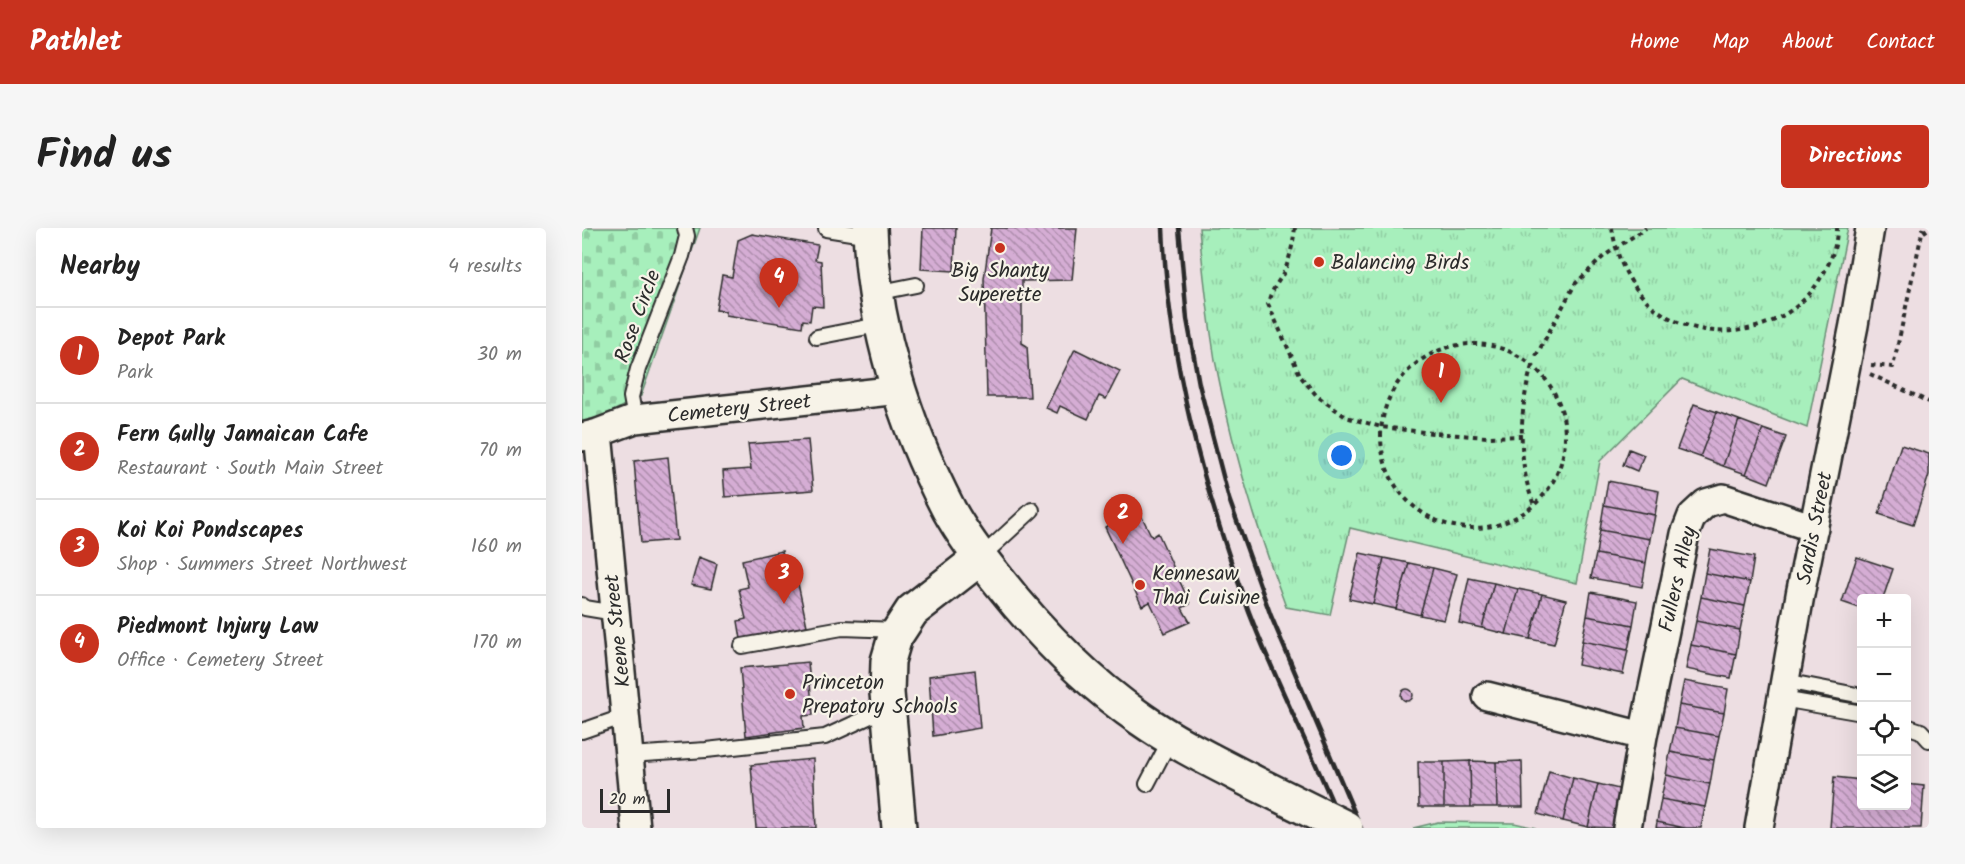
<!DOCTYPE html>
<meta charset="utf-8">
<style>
body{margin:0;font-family:Kalam,sans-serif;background:#f6f6f6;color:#222}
.controls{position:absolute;right:18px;bottom:18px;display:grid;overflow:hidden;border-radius:6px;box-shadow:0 6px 24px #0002}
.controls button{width:54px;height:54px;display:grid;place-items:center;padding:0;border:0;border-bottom:2px solid #e0e0e0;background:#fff;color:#222;font:30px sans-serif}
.scale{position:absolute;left:18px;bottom:15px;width:70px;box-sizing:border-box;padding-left:6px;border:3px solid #2b2b2b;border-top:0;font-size:16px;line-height:21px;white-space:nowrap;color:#2b2b2b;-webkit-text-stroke:4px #f7f3e8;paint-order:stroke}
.you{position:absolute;left:760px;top:228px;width:21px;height:21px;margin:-15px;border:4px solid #fff;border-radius:50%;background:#1a73e8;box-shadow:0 0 0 9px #1a73e833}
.badge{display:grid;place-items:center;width:39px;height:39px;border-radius:50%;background:#c8321e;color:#fff;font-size:20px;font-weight:700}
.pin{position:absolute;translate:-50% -50px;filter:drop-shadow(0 2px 3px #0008)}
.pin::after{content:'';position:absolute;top:32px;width:21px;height:18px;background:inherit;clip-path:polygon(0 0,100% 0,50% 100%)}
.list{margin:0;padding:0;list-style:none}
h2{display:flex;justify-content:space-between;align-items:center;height:78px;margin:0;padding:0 24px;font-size:26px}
h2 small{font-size:20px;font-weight:400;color:#767676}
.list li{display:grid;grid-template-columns:39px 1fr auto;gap:18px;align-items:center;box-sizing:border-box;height:96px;padding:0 24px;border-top:2px solid #e0e0e0}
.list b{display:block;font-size:22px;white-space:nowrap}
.list p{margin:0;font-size:20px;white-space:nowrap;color:#767676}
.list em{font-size:20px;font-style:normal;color:#767676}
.icon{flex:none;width:33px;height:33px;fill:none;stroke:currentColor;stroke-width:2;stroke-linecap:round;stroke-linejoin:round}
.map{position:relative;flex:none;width:1347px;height:600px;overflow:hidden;border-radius:6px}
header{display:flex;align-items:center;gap:36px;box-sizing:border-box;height:84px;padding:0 30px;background:#c8321e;color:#fff}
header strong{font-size:28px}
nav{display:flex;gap:33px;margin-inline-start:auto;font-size:21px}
.intro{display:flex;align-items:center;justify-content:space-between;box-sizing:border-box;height:144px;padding:0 36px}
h1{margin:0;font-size:42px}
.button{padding:15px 27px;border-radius:6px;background:#c8321e;color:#fff;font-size:21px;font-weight:700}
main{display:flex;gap:36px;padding:0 36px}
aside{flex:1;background:#fff;border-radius:6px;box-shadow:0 6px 24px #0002}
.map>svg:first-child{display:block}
</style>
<header>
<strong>Pathlet</strong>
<nav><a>Home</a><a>Map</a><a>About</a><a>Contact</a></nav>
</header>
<div class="intro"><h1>Find us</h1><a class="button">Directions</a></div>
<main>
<aside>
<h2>Nearby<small>4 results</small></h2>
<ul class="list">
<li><span class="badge">1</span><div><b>Depot Park</b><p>Park</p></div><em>30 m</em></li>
<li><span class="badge">2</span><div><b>Fern Gully Jamaican Cafe</b><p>Restaurant · South Main Street</p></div><em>70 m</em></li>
<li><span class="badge">3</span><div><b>Koi Koi Pondscapes</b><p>Shop · Summers Street Northwest</p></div><em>160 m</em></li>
<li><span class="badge">4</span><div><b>Piedmont Injury Law</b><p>Office · Cemetery Street</p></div><em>170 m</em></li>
</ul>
</aside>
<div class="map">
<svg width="1347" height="600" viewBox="0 0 1347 600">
<defs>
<pattern id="cemetery-stones" width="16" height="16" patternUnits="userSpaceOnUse" patternTransform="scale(1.5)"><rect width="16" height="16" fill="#a7efbc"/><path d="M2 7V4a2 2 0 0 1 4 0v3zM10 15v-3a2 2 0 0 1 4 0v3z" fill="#90cda2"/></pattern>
<pattern id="park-tufts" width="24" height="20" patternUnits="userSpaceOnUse" patternTransform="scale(1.5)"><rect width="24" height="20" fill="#a7efbc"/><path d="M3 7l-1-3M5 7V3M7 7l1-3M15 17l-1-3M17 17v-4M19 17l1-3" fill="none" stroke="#90cda2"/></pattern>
<pattern id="building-back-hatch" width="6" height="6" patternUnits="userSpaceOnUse" patternTransform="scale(1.5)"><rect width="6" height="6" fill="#d5add4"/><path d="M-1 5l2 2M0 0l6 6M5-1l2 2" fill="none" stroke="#ad8dac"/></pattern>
</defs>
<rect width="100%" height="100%" fill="#eddee2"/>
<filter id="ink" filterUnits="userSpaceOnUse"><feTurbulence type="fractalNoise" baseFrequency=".0167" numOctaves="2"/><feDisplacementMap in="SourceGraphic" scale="12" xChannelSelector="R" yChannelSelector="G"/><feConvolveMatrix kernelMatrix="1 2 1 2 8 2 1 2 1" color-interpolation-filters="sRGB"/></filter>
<g filter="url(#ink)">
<path fill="url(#cemetery-stones)" stroke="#698d74" stroke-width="1.5" d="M0 0H118L59 168 26 186 0 195Z"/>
<path fill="url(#park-tufts)" stroke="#698d74" stroke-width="1.5" d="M617 0H1266L1225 200 1100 151 1018 233 995 355 768 300 748 387 704 379C674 299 649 216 633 132 626 88 621 44 617 0Z
M856 594 932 595 954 600H831Z"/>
<path fill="url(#building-back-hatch)" stroke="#2b2b2b" stroke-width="1.5" d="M341 0H374L372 43 339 41Z
M409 0H495L490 52 440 53V115L445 118 448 169H405L402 51Z
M170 6 236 17 233 32 239 33 241 79 230 78 228 93 221 92 220 99 144 87V83L134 82 140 47 150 49 156 12Z
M493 121 538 143 524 171 517 168 506 191 478 178 475 185 464 180Z
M1112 176 1135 184 1118 229 1095 221Z
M1135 184 1157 192 1141 238 1118 229Z
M1157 192 1181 201 1164 246 1141 238Z
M1181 201 1204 209 1187 255 1164 246Z
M226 212 231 262 143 269 141 243 169 241 166 216Z
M1319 217 1347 226V247L1331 297 1297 286Z
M1047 221 1062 227 1055 243 1041 237Z
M86 229 94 312 59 315 52 233Z
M1026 253 1077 263 1073 287 1022 277Z
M1022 277 1073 287 1068 311 1018 302Z
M557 283 570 309 576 305 608 376 600 380 608 394 583 405 568 374 560 378 523 299Z
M1018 302 1068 311 1064 335 1014 326Z
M1128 321 1172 329 1168 354 1123 345Z
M200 323 206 353 215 351 225 398 159 411 156 393 164 391 157 361 166 359 160 332Z
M778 325 802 330 791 376 767 371Z
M1014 326 1064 335 1060 359 1009 350Z
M117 329 135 336 129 361 109 357Z
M1275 329 1311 341 1301 370H1280V381L1260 374Z
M802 330 827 335 814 381 791 376Z
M827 335 851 340 838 387 814 381Z
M851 340 875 346 862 392 838 387Z
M1123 345 1168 354 1163 378 1119 369Z
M887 350 912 355 900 400 877 395Z
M912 355 936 361 924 406 900 400Z
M936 361 960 366 948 411 924 406Z
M1009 364 1055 373 1051 397 1005 388Z
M960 366 984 372 972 416 948 411Z
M1119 369 1163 378 1158 402 1114 393Z
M1005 388 1051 397 1046 422 1000 413Z
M1114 393 1158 402 1154 426 1109 417Z
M1000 413 1046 422 1041 446 996 437Z
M1109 417 1154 426 1149 450 1104 441Z
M226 434 231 487 221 488 222 500 164 508 158 440Z
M393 442 398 500 351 508 347 448Z
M1102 453 1146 461 1142 485 1097 477Z
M819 467a6 6 0 1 1 12 0a6 6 0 1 1-12 0Z
M1097 477 1142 485 1137 508 1093 500Z
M1093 500 1137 508 1132 532 1088 524Z
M1088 524 1132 532 1128 556 1084 547Z
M231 531 234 600H174L169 537Z
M888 533 889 579H862V534Z
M888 533 914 534 915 579H889Z
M940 533 941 579H915L914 534Z
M836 534H862V579H837Z
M967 543 991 550 981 593 956 586Z
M1084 547 1128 556 1123 579 1079 571Z
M1252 549 1280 552V578H1324V556L1342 558 1339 600H1248Z
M991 550 1016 556 1006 599 981 593Z
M1016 556 1041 562 1032 600 1006 599Z
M1079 571 1123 579 1119 600H1103L1075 594Z
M1075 594 1103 600H1074Z"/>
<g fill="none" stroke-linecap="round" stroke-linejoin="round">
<g stroke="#2b2b2b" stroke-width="18">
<path id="lane" d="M244 1 288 8
M294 65 334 57
M235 109 301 96
M53 191 49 169 56 141 100 28 105 8 103 0
M398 330 450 282
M0 377 3 380 33 385
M160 418 260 400 316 402
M1203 453 1280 468
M1200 471 1280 485
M1324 498 1339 503 1347 512
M0 503 43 488
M47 527 124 522 243 509 306 480
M565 556 589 510"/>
</g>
<g stroke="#2b2b2b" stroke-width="32">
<path id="street" d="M16 205 54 600
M0 209 16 205 53 191 317 162
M905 468 1061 508
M1045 600 1061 508 1103 306 1110 288 1124 275 1141 270 1232 300
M1177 600 1218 367 1272 97 1288 0"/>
</g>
<g stroke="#2b2b2b" stroke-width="38">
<path id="secondary" d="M288 0C291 97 322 196 367 282 381 307 398 330 416 352 457 404 504 453 559 491 593 515 632 534 669 553
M317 600 305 465 306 433 313 409 330 383 398 330"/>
</g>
<path stroke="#2b2b2b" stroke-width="4" stroke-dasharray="4.5 4.5" stroke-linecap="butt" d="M713 0C711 15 708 32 701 46 695 56 688 64 686 76L719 149 735 168 764 189 799 199 850 205 905 209 940 208
M1030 0C1034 26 1043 49 1061 69 1109 122 1202 112 1238 51 1248 36 1255 18 1255 0
M1342 1 1347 8
M799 208a92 92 0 1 1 184 0a92 92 0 1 1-184 0Z
M954 128 993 56 1022 28 1064 0
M1289 137 1311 139 1341 0
M950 138C937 181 935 234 952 277
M1288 146 1347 174"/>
<use href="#lane" stroke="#f7f3e8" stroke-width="14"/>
<use href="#street" stroke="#f7f3e8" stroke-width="27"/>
<use href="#secondary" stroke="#f7f3e8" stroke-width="33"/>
<path stroke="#2b2b2b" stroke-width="4.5" d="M581 0C586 132 621 260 667 384 695 457 732 527 761 600
M597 0 605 91 617 156 647 271 689 388 779 600"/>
<g stroke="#2b2b2b" stroke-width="38" stroke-linecap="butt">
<path id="secondary-bridge" d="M669 553 764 600"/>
</g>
<use href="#secondary-bridge" stroke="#f7f3e8" stroke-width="33"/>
</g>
</g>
<g fill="#c8321e" stroke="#f7f3e8" stroke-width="2">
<circle cx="418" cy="20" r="6"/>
<circle cx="737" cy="34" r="6"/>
<circle cx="558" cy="357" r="6"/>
<circle cx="208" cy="466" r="6"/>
</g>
<g text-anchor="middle" stroke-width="4.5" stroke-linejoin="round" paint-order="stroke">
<g font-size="21" fill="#2b2b2b" stroke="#f7f3e8" text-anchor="start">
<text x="749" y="41">Balancing Birds</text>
<text x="418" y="49" text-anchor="middle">Big Shanty<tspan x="418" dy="24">Superette</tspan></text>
<text x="570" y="352">Kennesaw<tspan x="570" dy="24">Thai Cuisine</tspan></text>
<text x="220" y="461">Princeton<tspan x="220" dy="24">Prepatory Schools</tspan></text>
</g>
<g font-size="21" fill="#2b2b2b" stroke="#f7f3e8">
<text transform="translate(55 88) rotate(-70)" y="7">Rose Circle</text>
<text transform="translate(157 180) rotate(-6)" y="7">Cemetery Street</text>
<text transform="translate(1232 300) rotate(-79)" y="7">Sardis Street</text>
<text transform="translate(1095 351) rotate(-77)" y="7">Fullers Alley</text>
<text transform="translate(35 403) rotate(-96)" y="7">Keene Street</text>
</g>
</g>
</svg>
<div class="controls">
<button>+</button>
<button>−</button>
<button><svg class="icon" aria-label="locate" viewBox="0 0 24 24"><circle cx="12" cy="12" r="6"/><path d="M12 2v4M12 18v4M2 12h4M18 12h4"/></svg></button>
<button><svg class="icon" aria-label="layers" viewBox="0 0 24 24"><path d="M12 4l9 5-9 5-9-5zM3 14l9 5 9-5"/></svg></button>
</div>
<div class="scale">20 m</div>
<div class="you"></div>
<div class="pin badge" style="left:859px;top:175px">1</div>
<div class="pin badge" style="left:541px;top:316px">2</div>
<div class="pin badge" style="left:202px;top:376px">3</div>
<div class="pin badge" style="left:197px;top:80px">4</div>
</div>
</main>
